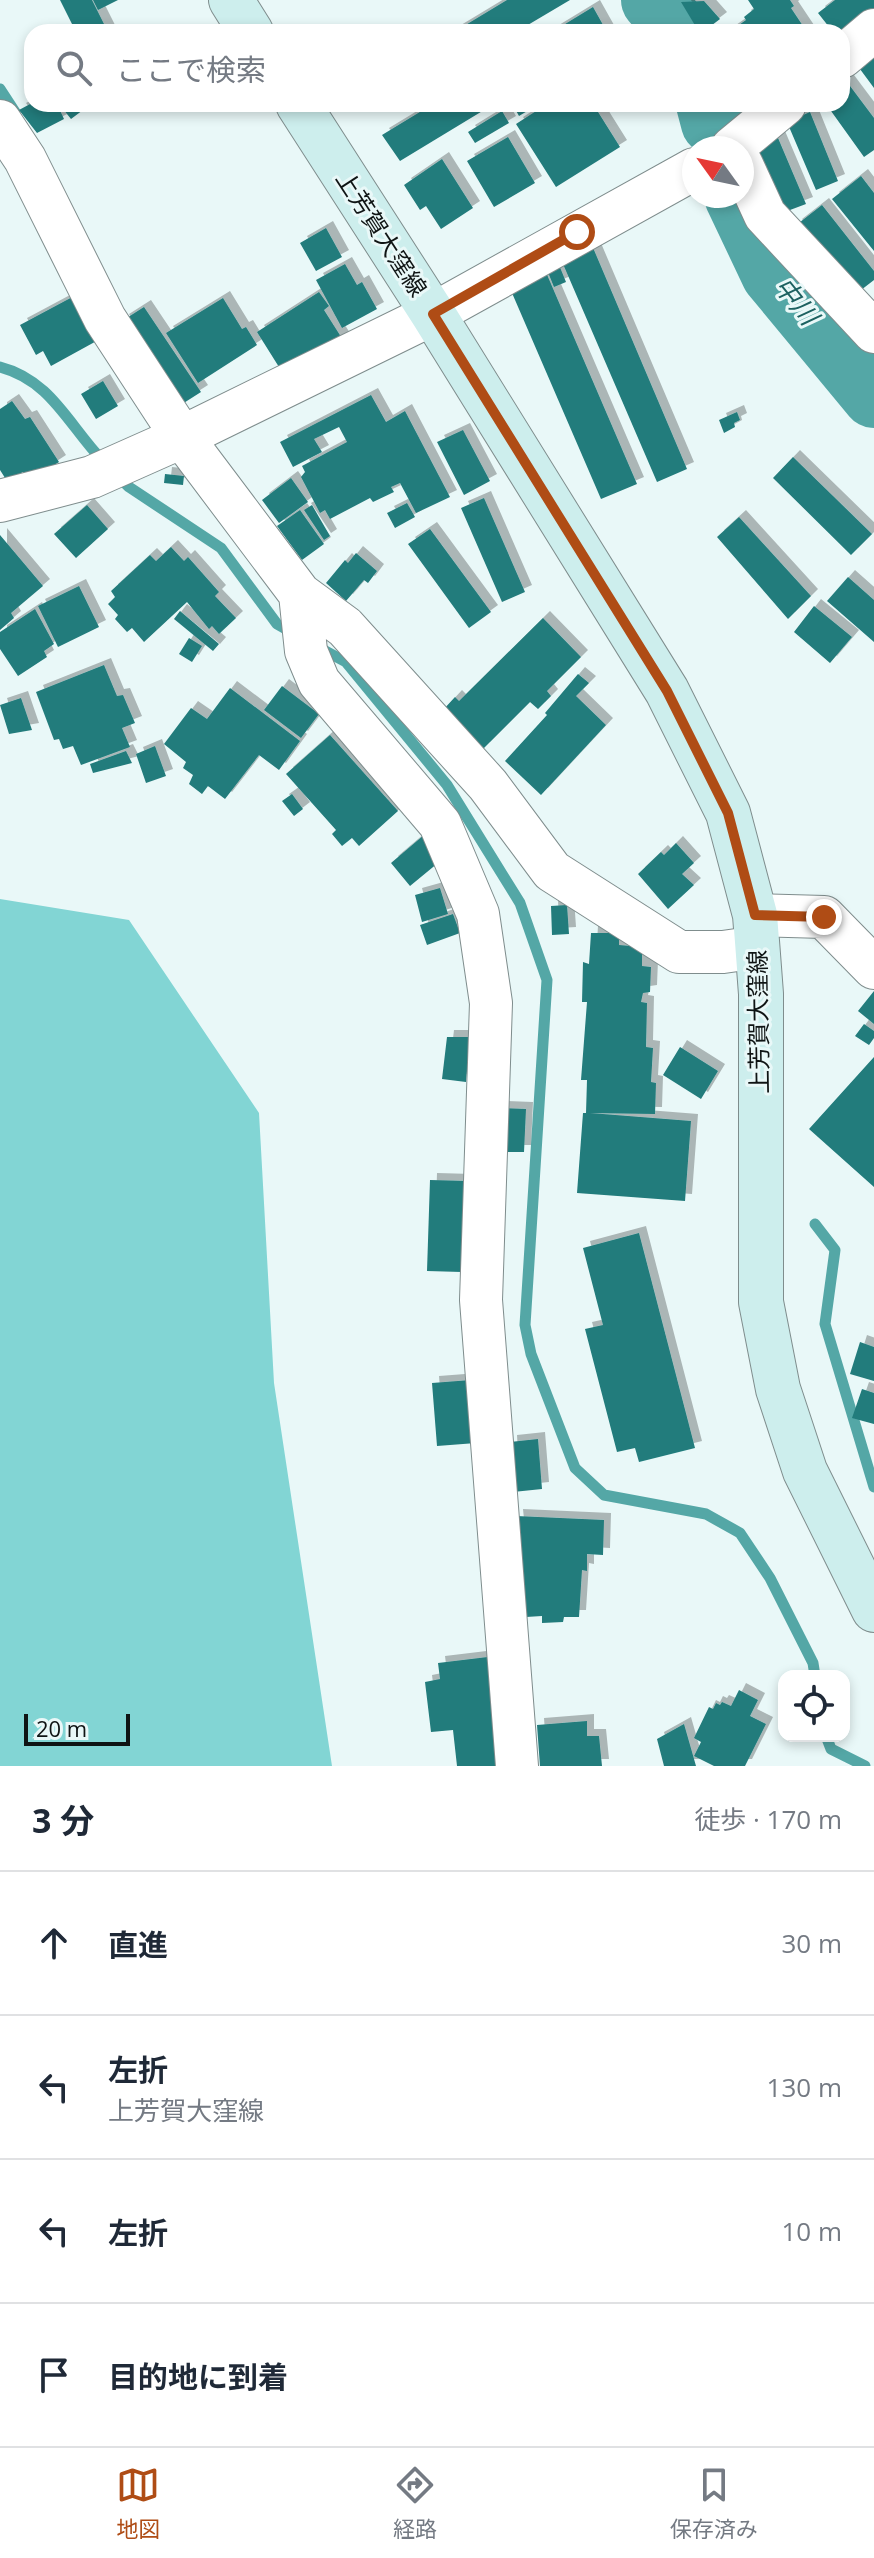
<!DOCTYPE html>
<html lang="ja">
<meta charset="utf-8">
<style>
body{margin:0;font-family:"Open Sans","Noto Sans JP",sans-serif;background:#f2f2f3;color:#1f2937}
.controls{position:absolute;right:24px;bottom:24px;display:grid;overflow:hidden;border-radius:16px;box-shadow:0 4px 12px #0003}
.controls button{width:72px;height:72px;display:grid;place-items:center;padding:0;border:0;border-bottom:2px solid #e0e1e3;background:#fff;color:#1f2937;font:40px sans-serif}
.compass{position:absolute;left:682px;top:136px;width:72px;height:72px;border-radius:50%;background:#fff;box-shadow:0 4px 12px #0003;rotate:303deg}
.scale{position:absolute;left:24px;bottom:20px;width:106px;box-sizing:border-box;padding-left:8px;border:4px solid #0f1414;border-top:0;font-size:22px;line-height:28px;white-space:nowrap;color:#0f1414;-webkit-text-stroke:6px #e9f8f8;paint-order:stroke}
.stop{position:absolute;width:24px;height:24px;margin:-18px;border:6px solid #af4c15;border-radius:50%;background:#fff}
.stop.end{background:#af4c15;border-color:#fff;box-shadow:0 2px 8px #0008}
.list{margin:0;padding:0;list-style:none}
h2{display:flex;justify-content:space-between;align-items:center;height:104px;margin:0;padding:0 32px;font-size:34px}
h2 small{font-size:26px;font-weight:400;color:#747a83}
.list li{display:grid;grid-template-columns:52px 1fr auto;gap:24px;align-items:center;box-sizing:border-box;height:144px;padding:0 32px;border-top:2px solid #e0e1e3}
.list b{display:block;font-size:30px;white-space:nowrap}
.list p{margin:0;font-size:26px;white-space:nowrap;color:#747a83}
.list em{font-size:26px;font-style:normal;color:#747a83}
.icon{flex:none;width:44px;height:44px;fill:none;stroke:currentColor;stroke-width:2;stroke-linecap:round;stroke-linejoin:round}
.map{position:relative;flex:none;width:874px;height:1766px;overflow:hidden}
.search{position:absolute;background:#fff;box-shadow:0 4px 12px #0003;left:24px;right:24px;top:24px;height:88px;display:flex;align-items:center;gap:20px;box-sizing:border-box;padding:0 28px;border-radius:24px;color:#747a83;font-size:30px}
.sheet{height:680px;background:#fff}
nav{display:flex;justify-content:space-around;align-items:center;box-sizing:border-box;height:112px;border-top:2px solid #e0e1e3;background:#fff;font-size:22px;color:#747a83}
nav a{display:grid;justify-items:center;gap:4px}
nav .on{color:#af4c15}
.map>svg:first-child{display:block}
</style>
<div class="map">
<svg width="874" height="1766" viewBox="0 0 874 1766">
<defs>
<filter id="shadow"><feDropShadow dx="7" dy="-7" stdDeviation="0" flood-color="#0004"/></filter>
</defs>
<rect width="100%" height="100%" fill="#e9f8f8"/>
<path fill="#82d5d4" d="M0 899 129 920 259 1113 274 1383 332 1766H0Z"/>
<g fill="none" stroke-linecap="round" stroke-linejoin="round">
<path stroke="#54a7a6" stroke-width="11" d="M0 89 15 112
M0 367C51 380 69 426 103 461
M118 476 129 487 221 548 277 624 293 633
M318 647 346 662 447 785 520 903 547 980 525 1325 531 1354 575 1468 604 1495 706 1514 740 1533 770 1578 813 1663 815 1676
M815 1224 835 1250 825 1324 874 1487
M826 1736 831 1749 865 1766"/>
<path stroke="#54a7a6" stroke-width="64" d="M653 0 680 32
M708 104 713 123
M736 196 773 274 874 396"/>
</g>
<path fill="#227b7b" filter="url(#shadow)" d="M60 0H92L108 32H76Z
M93 0H118L98 10Z
M507 0H570L516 32H454Z
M748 0H790L794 6 791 8 807 32H729L746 20 744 17 754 9Z
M835 0H874V16L842 32H833L818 13Z
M704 1 720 19 703 32H699L681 2Z
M593 7 607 32H552Z
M874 53V88L857 65Z
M844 78 874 118V150L864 157 826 104H842Z
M32 103 57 104 64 119 37 133 19 110Z
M59 104H91L71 119Z
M433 104H494L400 161 382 135Z
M518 104H539L519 116 514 107Z
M547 104H593L620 147 556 187 516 124Z
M502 111 509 123 475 143 468 132Z
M810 112 838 181 816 190 787 122Z
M508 137 535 183 494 207 467 161Z
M778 138 806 204 782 213 755 147Z
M442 159 473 208 441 229 426 206 420 210 404 185Z
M861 176 874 193V251L832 199Z
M822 205 874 271V280L852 297 795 226Z
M326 228 342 257 316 271 300 243Z
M591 243 687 469 657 482 560 257Z
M557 260 566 282 554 287 545 265Z
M345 264 357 285 362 282 377 309 342 328 316 280Z
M545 270 637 484 601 499 509 286Z
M319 292 329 306 324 310 343 340 284 375 257 332Z
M78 294 102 338 51 366 43 351 36 355 20 325Z
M223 298 242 329 246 327 257 345 198 383 166 333Z
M144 307 201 392 179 406 122 321Z
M103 381 118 406 96 419 81 394Z
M371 395 386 422 405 411 450 497 416 513 400 483 391 487 394 492 373 502 370 498 330 519 325 510 320 513 301 477 305 472 302 466 347 442 339 427 314 439 322 452 293 467 280 442Z
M12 401 25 419 30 417 59 462 30 481 23 472 7 481 0 470V409Z
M737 412 740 420 734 423 735 427 724 433 719 420Z
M463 430 490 481 464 495 437 442Z
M793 457 872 534 851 555 773 478Z
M165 474 184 476 183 485 164 483Z
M291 478 308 502 279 523 262 500Z
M484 498 525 592 502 602 461 508Z
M407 503 415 517 395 528 387 513Z
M87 505 108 529 76 558 54 534Z
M312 505 330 536 324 540 304 510Z
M300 510 324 544 302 560 277 526Z
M739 517 811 596 788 619 717 537Z
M430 529 491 612 469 628 408 544Z
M0 535 43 586 11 613 14 618 0 630Z
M171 547 184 561 188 557 219 592 215 596 236 618 219 634 212 626 209 629 187 602 144 642 132 628 127 632 115 619 118 615 108 604 115 597 111 591 150 555 156 561Z
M356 553 377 571 368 583 364 580 346 601 326 583 345 560 348 563Z
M848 577 874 600V642L827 601Z
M79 586 99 627 58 647 38 606Z
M814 606 852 637 830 663 794 632Z
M35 609 54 644 44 651 47 657 18 676 0 649V632Z
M180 611 219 644 213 651 174 619Z
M543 618 581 657 547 691 551 696 538 709 530 702 483 749 443 710 455 697 459 701Z
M189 638 202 646 192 662 179 654Z
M104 665 117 696 123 695 135 723 122 728 130 747 81 765 73 746 63 749 59 739 54 740 36 692Z
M578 674 589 683 576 696 606 725 541 795 505 761 547 715 545 713Z
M282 686 319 714 301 738 264 710Z
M230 688 300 741 279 770 259 755 225 799 208 786 202 794 189 784 193 775 183 768 186 762 164 744 191 708 207 719Z
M21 698 32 730 9 734 0 705Z
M330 735 398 811 359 846 352 838 342 846 332 834 336 830 286 774Z
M155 746 166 776 146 783 136 754Z
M126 751 132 763 93 773 90 764Z
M292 794 303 809 294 816 282 801Z
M424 835 444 858 410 886 391 863Z
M676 843 694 863 682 874 694 885 668 909 638 874 661 852 664 855Z
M440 888 448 914 422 922 415 895Z
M567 905 569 934 552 935 551 906Z
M453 914 460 933 427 945 420 925Z
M591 933H619V945L642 947V966L651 967 650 992 643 993 641 1002 647 1003 646 1047 653 1048 651 1082 656 1083 655 1114 590 1113 691 1121 685 1201 577 1193 583 1113H586L587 1080H581L587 1002H582L583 962 589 964Z
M874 991V1024L858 1011Z
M864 1024 874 1031V1038L869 1045 855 1036Z
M447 1037H470L466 1082 442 1079Z
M680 1047 718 1071 701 1099 663 1075Z
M874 1057V1187L809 1129Z
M500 1108 526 1109 524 1152H499Z
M430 1180 466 1181 462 1272 427 1271Z
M639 1233 695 1448 639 1462 635 1448 617 1452 585 1329 603 1325 583 1248Z
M860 1342 874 1347V1381L850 1374Z
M471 1380 476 1443 437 1446 432 1383Z
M862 1389 874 1393V1424L852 1418Z
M538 1439 542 1489 513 1492 510 1442Z
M516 1516 604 1520 603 1555 587 1554V1571L582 1570 579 1617H564L563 1622 542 1623V1616L526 1617Z
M496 1656 504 1766H457L453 1730 431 1732 425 1682 440 1679 438 1663Z
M739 1690 758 1700 750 1716 766 1724 745 1766H714L694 1756 701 1742 694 1738 709 1707 713 1709 716 1703 720 1705 722 1702 731 1706Z
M587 1721V1736H599L602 1766H540L537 1725Z
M684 1724 696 1766H664L657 1739Z"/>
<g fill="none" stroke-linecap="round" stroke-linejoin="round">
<g stroke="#7f8d8d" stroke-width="44">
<path id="minor" d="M842 57 874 30
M0 121 25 159 105 319 182 437 300 594 345 627 488 785 552 871 679 952H723L758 947
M732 148 785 104
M742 165 765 215 874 332
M0 501 92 477 182 437 433 314 694 169
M300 594 306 651 319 682 440 824 478 914 491 1003 481 1300 517 1766
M755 915 824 917 874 968"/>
</g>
<g stroke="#7f8d8d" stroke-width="46">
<path id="secondary" d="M231 0 251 32
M298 104 433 314 667 691 728 813 755 915 761 994V1302L778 1389 805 1471 874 1610"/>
</g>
<use href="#minor" stroke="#fff" stroke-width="42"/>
<use href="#secondary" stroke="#cdeeed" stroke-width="44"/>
</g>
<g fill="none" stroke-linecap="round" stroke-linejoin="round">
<path stroke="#af4c15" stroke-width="10" d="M577 232 433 314 667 691 728 813 755 915 824 917"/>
</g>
<g text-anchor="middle" stroke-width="6" stroke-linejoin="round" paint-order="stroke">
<g font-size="24" fill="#0f1414" stroke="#e9f8f8">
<text transform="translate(381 234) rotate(57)" y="8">上芳賀大窪線</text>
<text transform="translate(759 1022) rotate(-91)" y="8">上芳賀大窪線</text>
</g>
<g font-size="26" font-style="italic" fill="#1c6160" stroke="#e9f8f8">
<text transform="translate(796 301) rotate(51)" y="9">中川</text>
</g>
</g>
</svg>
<div class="controls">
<button><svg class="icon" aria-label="locate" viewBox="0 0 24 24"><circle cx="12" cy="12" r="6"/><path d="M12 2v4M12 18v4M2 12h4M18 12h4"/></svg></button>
</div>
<svg class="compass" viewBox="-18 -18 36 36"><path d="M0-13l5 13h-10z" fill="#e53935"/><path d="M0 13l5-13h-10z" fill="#747a83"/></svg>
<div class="scale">20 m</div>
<div class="stop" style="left:577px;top:232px"></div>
<div class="stop end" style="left:824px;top:917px"></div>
<div class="search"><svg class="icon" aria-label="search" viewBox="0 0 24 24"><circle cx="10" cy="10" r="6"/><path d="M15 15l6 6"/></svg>ここで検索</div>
</div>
<section class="sheet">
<h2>3 分<small>徒歩 · 170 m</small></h2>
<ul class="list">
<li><svg class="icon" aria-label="ahead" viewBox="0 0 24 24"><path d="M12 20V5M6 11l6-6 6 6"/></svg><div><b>直進</b></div><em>30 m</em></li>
<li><svg class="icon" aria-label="left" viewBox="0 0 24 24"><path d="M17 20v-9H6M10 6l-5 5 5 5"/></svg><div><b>左折</b><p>上芳賀大窪線</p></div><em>130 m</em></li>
<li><svg class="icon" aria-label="left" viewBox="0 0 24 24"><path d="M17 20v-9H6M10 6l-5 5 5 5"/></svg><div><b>左折</b></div><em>10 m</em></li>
<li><svg class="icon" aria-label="arrive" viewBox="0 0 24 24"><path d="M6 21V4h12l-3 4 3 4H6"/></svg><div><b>目的地に到着</b></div></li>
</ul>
</section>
<nav>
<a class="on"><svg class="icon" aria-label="map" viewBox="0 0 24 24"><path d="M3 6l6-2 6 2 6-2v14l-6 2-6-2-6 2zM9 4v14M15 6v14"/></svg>地図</a>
<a><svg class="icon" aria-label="directions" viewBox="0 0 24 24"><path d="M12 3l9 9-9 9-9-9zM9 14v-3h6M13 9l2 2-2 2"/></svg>経路</a>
<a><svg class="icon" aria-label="saved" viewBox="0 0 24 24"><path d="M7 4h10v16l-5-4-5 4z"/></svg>保存済み</a>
</nav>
